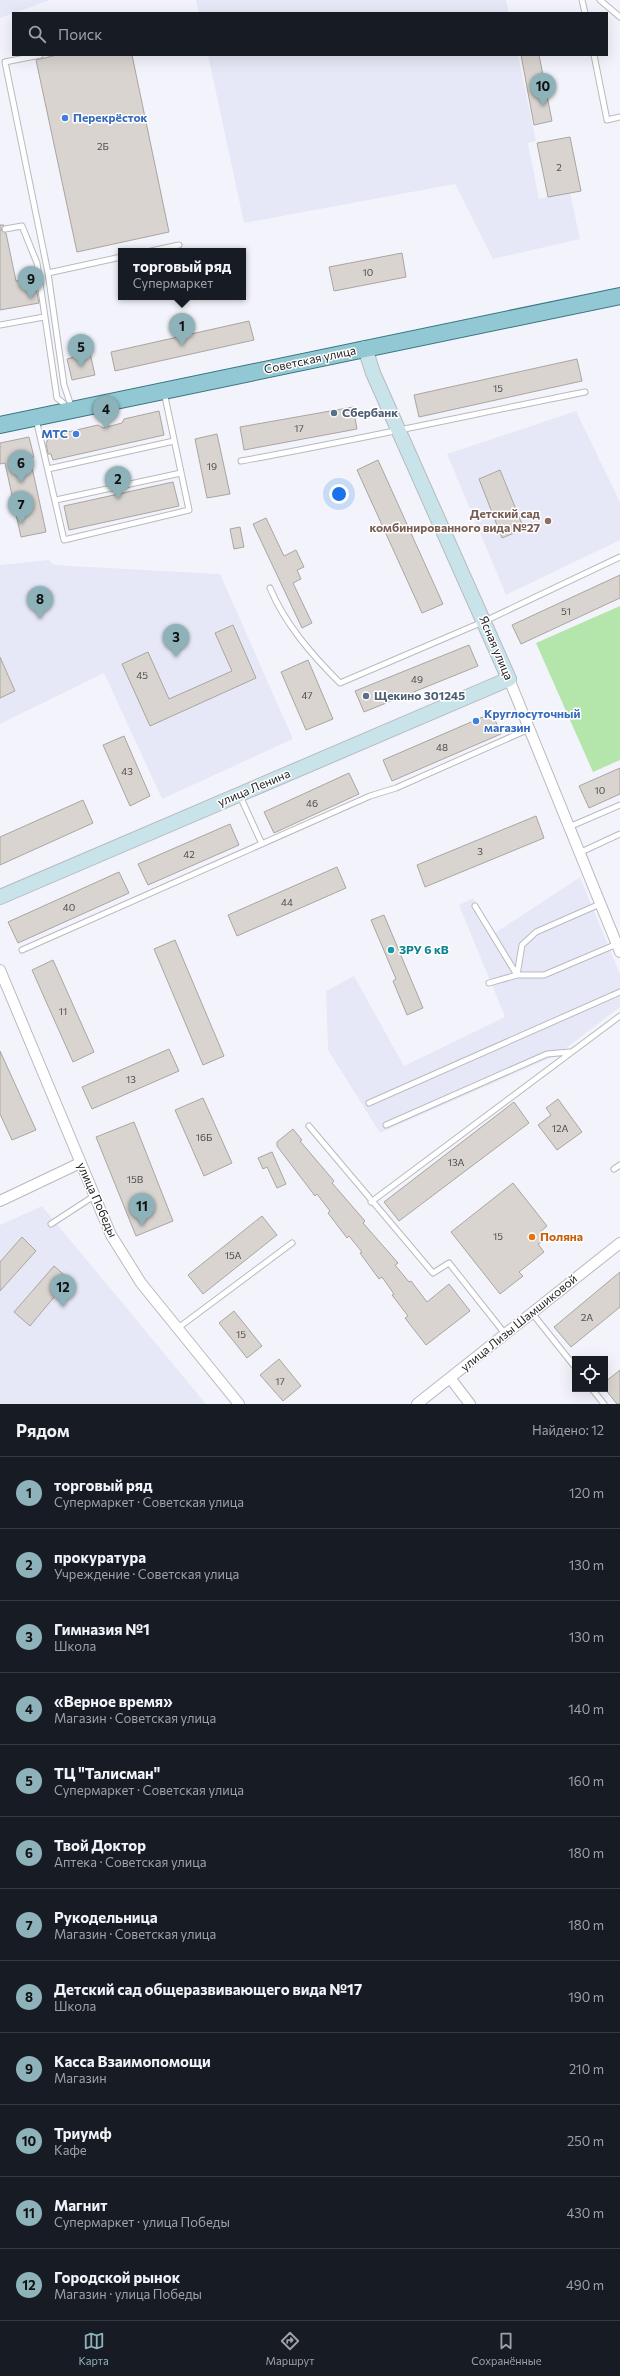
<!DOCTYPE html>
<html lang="ru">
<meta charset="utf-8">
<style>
body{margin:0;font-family:Commissioner,sans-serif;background:#20242c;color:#f1f3f6}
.controls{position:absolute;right:12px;bottom:12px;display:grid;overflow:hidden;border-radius:0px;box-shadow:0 4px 16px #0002}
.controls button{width:36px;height:36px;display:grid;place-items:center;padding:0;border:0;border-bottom:1px solid #363941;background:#171b24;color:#f1f3f6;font:20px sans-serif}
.you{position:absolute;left:339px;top:494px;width:14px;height:14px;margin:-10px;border:3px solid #fff;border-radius:50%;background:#1a73e8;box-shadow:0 0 0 6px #1a73e833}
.badge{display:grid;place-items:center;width:26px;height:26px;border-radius:50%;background:#8eb2b9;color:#111;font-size:13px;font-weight:700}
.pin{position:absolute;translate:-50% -33px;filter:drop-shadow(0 1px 2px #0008)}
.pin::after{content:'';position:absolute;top:21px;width:14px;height:12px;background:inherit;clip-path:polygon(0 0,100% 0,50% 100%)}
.popup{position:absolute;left:118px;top:248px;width:128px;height:52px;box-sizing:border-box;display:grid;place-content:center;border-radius:0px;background:#171b24;filter:drop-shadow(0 1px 3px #0005);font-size:13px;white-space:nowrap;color:#9ea1a6}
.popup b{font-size:15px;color:#f1f3f6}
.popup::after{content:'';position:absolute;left:50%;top:100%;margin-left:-8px;border:8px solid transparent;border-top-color:#171b24}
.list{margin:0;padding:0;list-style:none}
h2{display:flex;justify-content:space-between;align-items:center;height:52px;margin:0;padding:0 16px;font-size:17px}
h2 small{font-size:13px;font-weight:400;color:#9ea1a6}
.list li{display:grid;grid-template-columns:26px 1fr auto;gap:12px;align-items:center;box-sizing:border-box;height:72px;padding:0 16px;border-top:1px solid #363941}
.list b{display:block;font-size:15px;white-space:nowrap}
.list p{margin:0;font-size:13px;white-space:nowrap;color:#9ea1a6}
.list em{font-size:13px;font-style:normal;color:#9ea1a6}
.icon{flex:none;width:22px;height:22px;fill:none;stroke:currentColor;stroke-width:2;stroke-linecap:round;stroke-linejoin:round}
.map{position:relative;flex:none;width:620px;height:1404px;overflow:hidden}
.search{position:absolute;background:#171b24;box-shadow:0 4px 16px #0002;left:12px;right:12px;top:12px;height:44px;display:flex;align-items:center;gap:10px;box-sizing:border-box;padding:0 14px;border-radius:0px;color:#9ea1a6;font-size:15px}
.sheet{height:916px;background:#171b24}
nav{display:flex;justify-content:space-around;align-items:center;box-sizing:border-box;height:56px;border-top:1px solid #363941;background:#171b24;font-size:11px;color:#9ea1a6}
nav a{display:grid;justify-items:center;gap:2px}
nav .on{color:#8eb2b9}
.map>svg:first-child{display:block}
</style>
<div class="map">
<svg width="620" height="1404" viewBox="0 0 620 1404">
<rect width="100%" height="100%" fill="#f3f4fb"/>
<path fill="#e7e8f7" d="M0 0H50L0 18Z
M196 0H506L509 13H199Z
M208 55H518L536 141 528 143 539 199 570 192 580 239 493 259 455 184 244 223Z
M576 411 620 502V540L506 595 447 454Z
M49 560 54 565 220 574 293 739 162 799 104 673 0 724V565Z
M580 877 620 974V1007L557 1055 380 1133 328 1050 326 991 354 976 404 1066 505 1017 459 905 473 898 495 933Z
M42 1206 206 1404H0V1225Z"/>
<path fill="#b4e5ab" d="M620 606V760L593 772 536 643Z"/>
<path fill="#d9d4cf" stroke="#aaa5a0" d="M57 55H132L169 232 77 252 36 60Z
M521 55H539L552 121 534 125Z
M570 137 581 191 548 197 537 143Z
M0 225H4L1 230 6 233 16 281 34 278 39 303 0 310Z
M402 253 406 277 334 291 329 267Z
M249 321 254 340 115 371 111 352Z
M90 353 95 375 72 380 67 359Z
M577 359 582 381 419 417 414 395Z
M353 407 357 429 244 450 240 427Z
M159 411 164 435 53 460 51 454H48L46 443 50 436 98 425 103 428 122 423 124 419Z
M217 434 230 494 207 498 195 439Z
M29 437 34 457 30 458 46 532 21 537 5 463 0 464V443Z
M378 460 443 604 422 613 357 470Z
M500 470 524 529 502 538 479 479Z
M173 482 179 506 69 530 64 506Z
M266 518 284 556 296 550 304 567 297 570 301 579 293 583 312 623 302 628 253 524Z
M240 527 244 547 234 549 230 529Z
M620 575V598L521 644 512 625Z
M233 625 256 678 150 726 122 664 148 652 169 699 232 671 215 633Z
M469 645 478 666 364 712 355 691Z
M0 657 15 691 0 698Z
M308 660 333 719 306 730 281 672Z
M492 713 501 734 392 781 383 760Z
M124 736 150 796 130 806 103 745Z
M620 768V794L589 808 579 786Z
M349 773 359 794 274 833 264 812Z
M83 800 93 823 0 865V837Z
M536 816 544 838 425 887 417 865Z
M230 824 239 845 148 885 138 864Z
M337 867 346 888 237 936 228 915Z
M119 872 129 893 18 943 8 922Z
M384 915 423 1008 407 1015 393 981 396 979 371 920Z
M175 940 224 1056 203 1065 154 949Z
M53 960 94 1052 73 1062 32 970Z
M169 1049 179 1071 92 1109 82 1087Z
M0 1051 36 1130 12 1140 0 1114Z
M203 1098 232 1163 204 1176 175 1110Z
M558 1099 582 1132 557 1150 538 1125 551 1115 546 1108Z
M514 1102 529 1123 399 1221 384 1202Z
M134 1122 173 1221 136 1236 96 1137Z
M293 1129 302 1140 300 1141 334 1181 332 1183 365 1221 363 1223 398 1263 395 1265 409 1282 411 1281 427 1302 449 1284 470 1311 426 1345 405 1318 408 1316 392 1295 394 1294 382 1277 379 1279 360 1253 362 1252 349 1236 347 1238 328 1213 330 1211 317 1194 315 1196 277 1146V1142Z
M272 1152 286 1184 277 1188 267 1167 263 1169 258 1158Z
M513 1183 547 1226 539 1233 544 1240 538 1244 544 1252 519 1272 523 1276 500 1294 451 1232Z
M262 1216 277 1235 203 1294 188 1275Z
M22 1237 36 1251 0 1291V1262Z
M54 1266 69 1279 30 1326 14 1312Z
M620 1272V1307L571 1347 554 1327Z
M234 1311 262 1346 247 1358 219 1323Z
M279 1359 301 1386 283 1401 260 1375Z
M620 1370V1404H617L605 1389V1382Z"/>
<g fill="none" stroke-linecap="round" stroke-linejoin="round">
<g stroke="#b9bac0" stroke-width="7">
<path id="lane" d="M582 0 585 13
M600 0 620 17
M40 55 5 62 48 273 64 385 72 409
M594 55 607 120 620 117
M5 229 22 226 37 263 57 398 69 408
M151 251 179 245
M48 273 121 257
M0 325 44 317
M36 419 64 540 189 510 164 392
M241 461C356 440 470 415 585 392
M48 469 174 441
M56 500 181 473
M270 588C285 624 312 655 340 683L485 621 620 557
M240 796 262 844
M569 827 620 805
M579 853 620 834
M475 906 517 975 522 945 536 932 600 904
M22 950 370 796 396 788 529 729
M489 983 517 975H544L617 944
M369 1103 620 992
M386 1125 547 1054 570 1052
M309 1126 433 1273 449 1263 506 1335
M614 1169 620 1165
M371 1202 620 1016
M51 1224 94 1196
M532 1313 575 1367
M178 1328 292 1243
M592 1389 604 1404"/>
</g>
<g stroke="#b9bac0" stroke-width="12">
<path id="street" d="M509 679 620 952
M0 970 111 1235 141 1283 239 1404
M0 1201 80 1163
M450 1378 470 1404
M417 1404 620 1243"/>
</g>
<g stroke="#b9bac0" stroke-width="16">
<path id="secondary" d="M0 897 509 679 373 373 365 348"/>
</g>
<g stroke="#3a7582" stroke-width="18">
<path id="primary" d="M0 425 620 296"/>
</g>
<use href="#lane" stroke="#fff" stroke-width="5"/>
<use href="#street" stroke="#fff" stroke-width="10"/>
<use href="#secondary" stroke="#c8e3e9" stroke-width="14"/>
<use href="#primary" stroke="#91c8d3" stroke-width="16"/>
</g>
<g fill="#3f7fe0" stroke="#fff" stroke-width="1.5">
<circle cx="65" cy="118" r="4"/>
<circle cx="76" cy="434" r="4"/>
<circle cx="476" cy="721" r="4"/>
</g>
<g fill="#5c6f8a" stroke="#fff" stroke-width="1.5">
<circle cx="334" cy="413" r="4"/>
<circle cx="366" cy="696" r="4"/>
</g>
<circle fill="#8d6e63" stroke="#fff" stroke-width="1.5" cx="548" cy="521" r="4"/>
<circle fill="#0f9aa8" stroke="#fff" stroke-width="1.5" cx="391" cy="950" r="4"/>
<circle fill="#e8710a" stroke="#fff" stroke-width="1.5" cx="532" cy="1237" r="4"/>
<g text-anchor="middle" stroke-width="3" stroke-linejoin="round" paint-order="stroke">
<g font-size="10" fill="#4e4c4d">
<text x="103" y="150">2Б</text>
<text x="559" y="171">2</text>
<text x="368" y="276">10</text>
<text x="498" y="392">15</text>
<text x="299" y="432">17</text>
<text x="212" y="470">19</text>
<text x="566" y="615">51</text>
<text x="142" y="679">45</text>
<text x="417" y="683">49</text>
<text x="307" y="699">47</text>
<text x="442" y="751">48</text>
<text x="127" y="775">43</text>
<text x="600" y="794">10</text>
<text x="312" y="807">46</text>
<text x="480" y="855">3</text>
<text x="189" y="858">42</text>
<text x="287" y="906">44</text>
<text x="69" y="911">40</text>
<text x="63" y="1015">11</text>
<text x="131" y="1083">13</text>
<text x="560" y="1132">12А</text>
<text x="204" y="1141">16Б</text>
<text x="456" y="1166">13А</text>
<text x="135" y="1183">15В</text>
<text x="498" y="1240">15</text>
<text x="233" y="1259">15А</text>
<text x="587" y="1321">2А</text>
<text x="241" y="1338">15</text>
<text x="280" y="1385">17</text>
</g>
<g font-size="12" font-weight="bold" fill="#366cbe" stroke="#fff" text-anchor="start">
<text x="73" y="122">Перекрёсток</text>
<text x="68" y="438" text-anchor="end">МТС</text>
<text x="484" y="718">Круглосуточный<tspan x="484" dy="14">магазин</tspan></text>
</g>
<g font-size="12" fill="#1f1f22" stroke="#fff">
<text transform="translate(310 360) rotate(-12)" y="4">Советская улица</text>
<text transform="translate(496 648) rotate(67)" y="4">Ясная улица</text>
<text transform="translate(254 788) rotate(-23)" y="4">улица Ленина</text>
<text transform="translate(97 1200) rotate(66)" y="4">улица Победы</text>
<text transform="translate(519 1323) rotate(-39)" y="4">улица Лизы Шамшиковой</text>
</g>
<g font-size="12" font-weight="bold" fill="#4e5e75" stroke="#fff" text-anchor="start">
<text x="342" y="417">Сбербанк</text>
<text x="374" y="700">Щекино 301245</text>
</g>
<g font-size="12" font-weight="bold" fill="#785e54" stroke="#fff" text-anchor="end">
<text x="540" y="518">Детский сад<tspan x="540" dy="14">комбинированного вида №27</tspan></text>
</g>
<g font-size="12" font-weight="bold" fill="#0d838f" stroke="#fff" text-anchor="start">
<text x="399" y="954">ЗРУ 6 кВ</text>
</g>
<g font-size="12" font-weight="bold" fill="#c56008" stroke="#fff" text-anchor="start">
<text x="540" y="1241">Поляна</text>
</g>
</g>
</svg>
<div class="controls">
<button><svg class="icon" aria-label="locate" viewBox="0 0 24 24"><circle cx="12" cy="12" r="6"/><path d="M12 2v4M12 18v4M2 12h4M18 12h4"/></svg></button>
</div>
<div class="you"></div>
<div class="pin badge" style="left:182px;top:346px">1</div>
<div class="popup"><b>торговый ряд</b>Супермаркет</div>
<div class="pin badge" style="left:118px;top:499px">2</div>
<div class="pin badge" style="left:176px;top:657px">3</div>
<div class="pin badge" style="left:106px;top:429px">4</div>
<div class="pin badge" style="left:81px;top:367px">5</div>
<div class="pin badge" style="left:21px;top:483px">6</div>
<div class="pin badge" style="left:21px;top:524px">7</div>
<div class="pin badge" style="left:40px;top:619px">8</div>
<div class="pin badge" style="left:31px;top:299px">9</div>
<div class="pin badge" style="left:543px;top:106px">10</div>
<div class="pin badge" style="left:142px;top:1226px">11</div>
<div class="pin badge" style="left:63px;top:1307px">12</div>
<div class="search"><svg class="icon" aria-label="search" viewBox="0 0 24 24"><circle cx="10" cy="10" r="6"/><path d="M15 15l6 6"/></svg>Поиск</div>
</div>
<section class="sheet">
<h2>Рядом<small>Найдено: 12</small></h2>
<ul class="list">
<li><span class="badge">1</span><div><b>торговый ряд</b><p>Супермаркет · Советская улица</p></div><em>120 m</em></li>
<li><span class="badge">2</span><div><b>прокуратура</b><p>Учреждение · Советская улица</p></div><em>130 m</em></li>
<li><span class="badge">3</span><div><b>Гимназия №1</b><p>Школа</p></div><em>130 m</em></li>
<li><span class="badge">4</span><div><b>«Верное время»</b><p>Магазин · Советская улица</p></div><em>140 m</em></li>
<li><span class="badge">5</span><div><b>ТЦ &quot;Талисман&quot;</b><p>Супермаркет · Советская улица</p></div><em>160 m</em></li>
<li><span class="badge">6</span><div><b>Твой Доктор</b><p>Аптека · Советская улица</p></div><em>180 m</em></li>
<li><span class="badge">7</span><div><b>Рукодельница</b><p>Магазин · Советская улица</p></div><em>180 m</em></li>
<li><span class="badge">8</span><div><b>Детский сад общеразвивающего вида №17</b><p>Школа</p></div><em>190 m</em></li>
<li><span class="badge">9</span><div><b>Касса Взаимопомощи</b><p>Магазин</p></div><em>210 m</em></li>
<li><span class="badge">10</span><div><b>Триумф</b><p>Кафе</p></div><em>250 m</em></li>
<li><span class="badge">11</span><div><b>Магнит</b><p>Супермаркет · улица Победы</p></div><em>430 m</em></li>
<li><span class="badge">12</span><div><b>Городской рынок</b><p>Магазин · улица Победы</p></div><em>490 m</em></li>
</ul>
</section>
<nav>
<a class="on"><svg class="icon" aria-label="map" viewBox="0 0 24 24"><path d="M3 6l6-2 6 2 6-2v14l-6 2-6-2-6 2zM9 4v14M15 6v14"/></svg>Карта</a>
<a><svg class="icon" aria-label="directions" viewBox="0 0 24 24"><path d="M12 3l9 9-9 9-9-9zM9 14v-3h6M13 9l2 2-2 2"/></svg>Маршрут</a>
<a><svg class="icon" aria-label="saved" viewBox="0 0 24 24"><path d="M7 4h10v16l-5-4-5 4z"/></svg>Сохранённые</a>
</nav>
